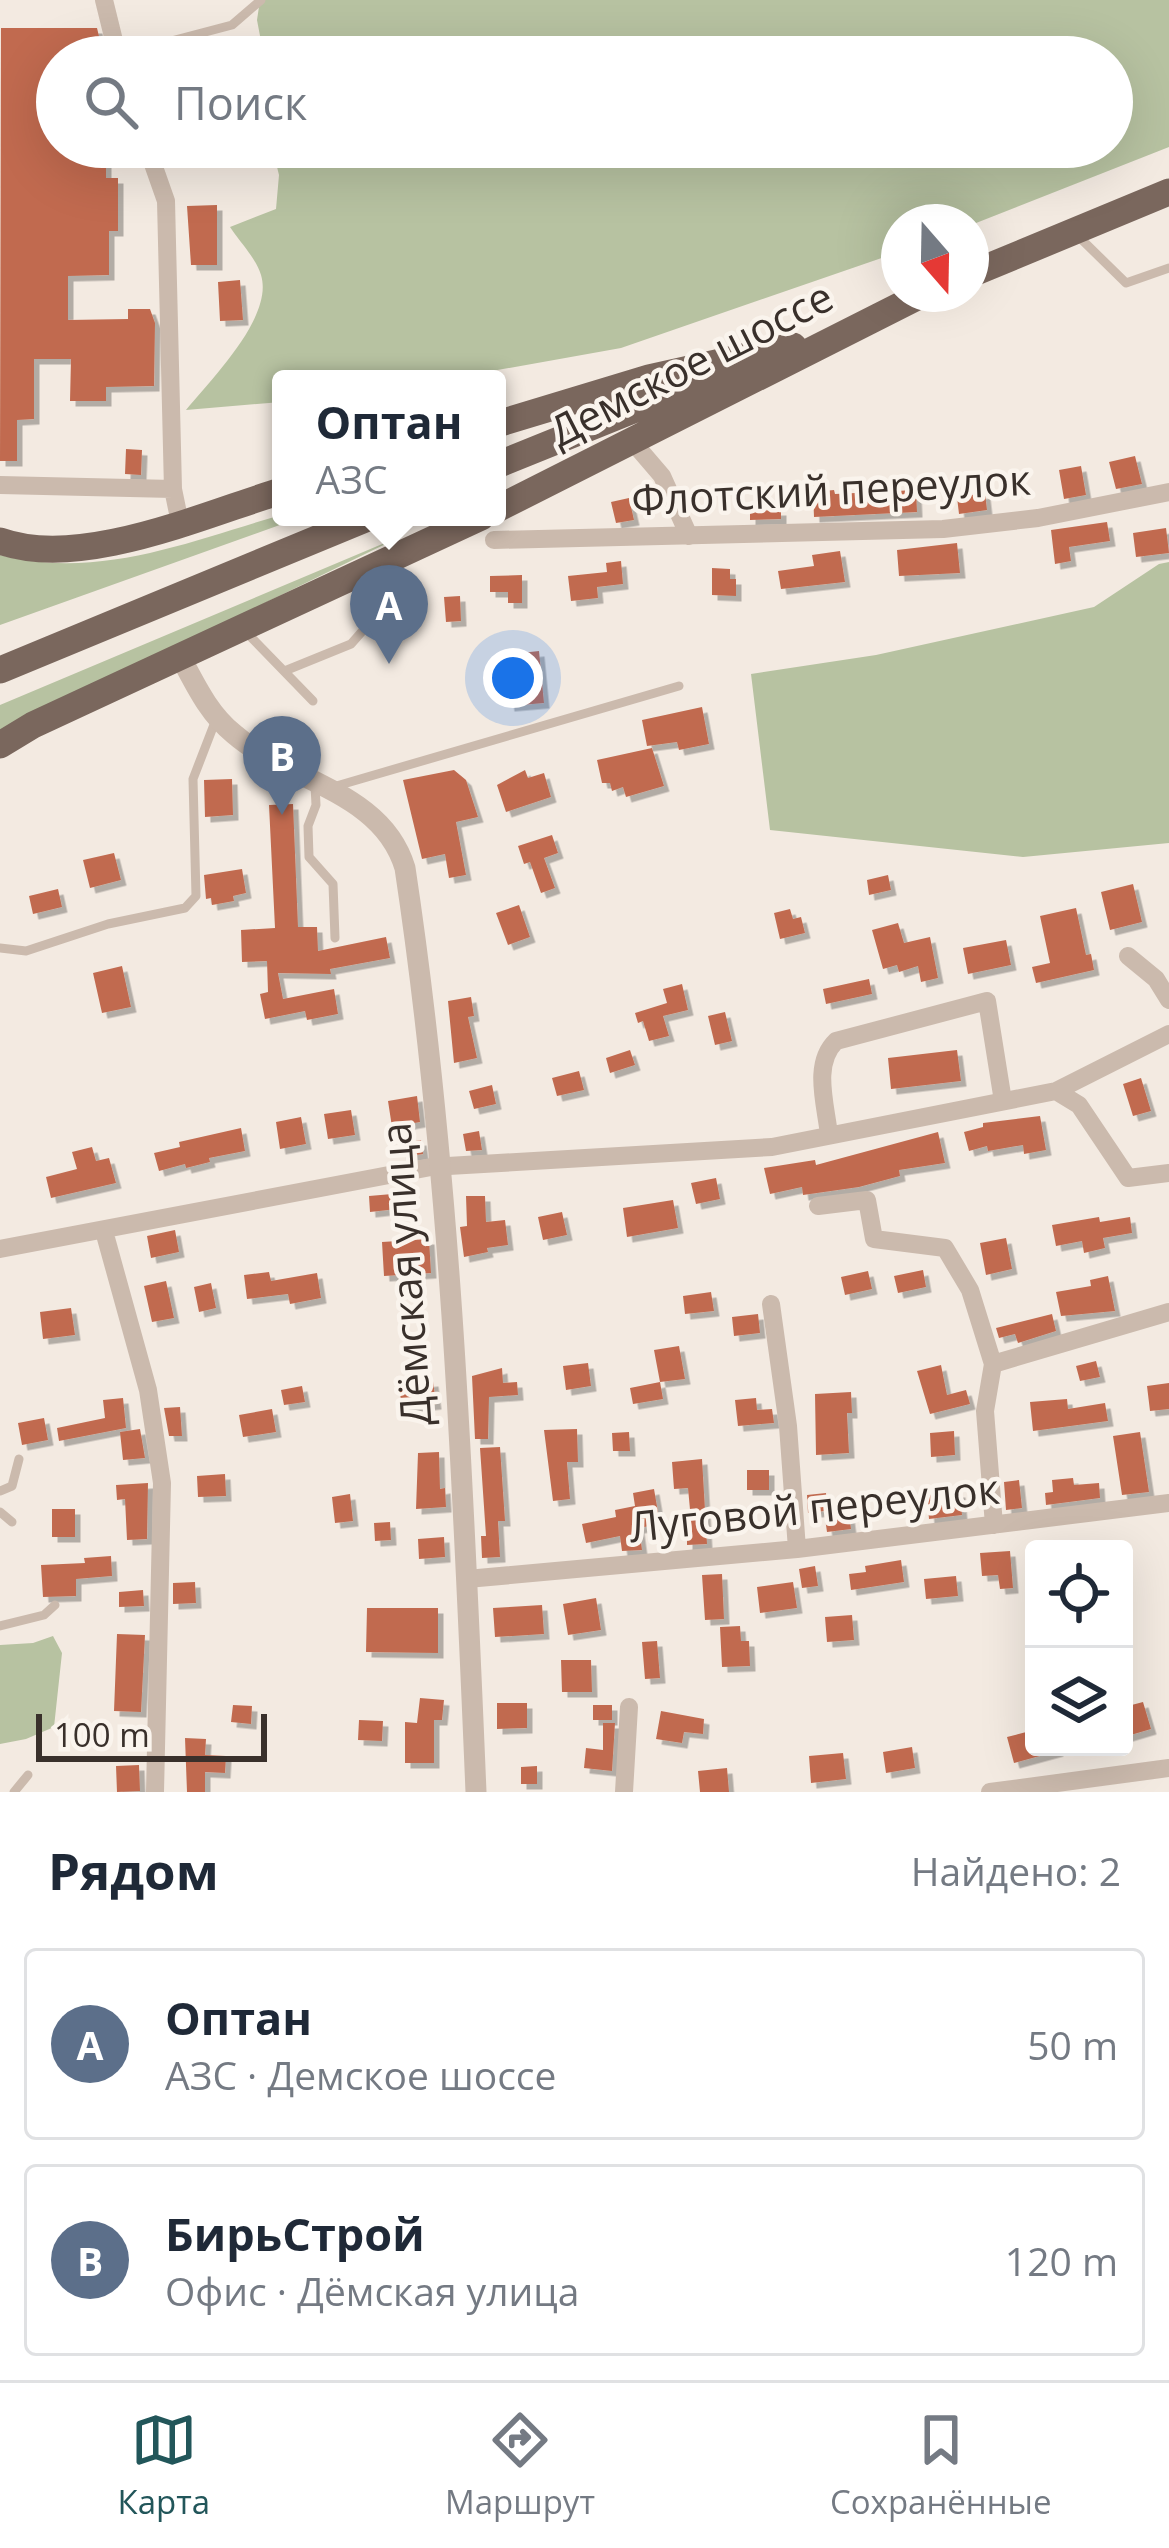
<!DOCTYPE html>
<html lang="ru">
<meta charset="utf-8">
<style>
body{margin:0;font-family:"Open Sans",sans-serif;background:#f6f6f7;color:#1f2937}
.controls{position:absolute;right:36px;bottom:36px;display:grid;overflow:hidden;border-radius:12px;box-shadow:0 12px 48px #0002}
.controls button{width:108px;height:108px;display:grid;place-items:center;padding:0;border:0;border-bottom:3px solid #e0e1e3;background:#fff;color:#1f2937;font:60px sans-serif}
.compass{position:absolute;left:881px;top:204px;width:108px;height:108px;border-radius:50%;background:#fff;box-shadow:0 12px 48px #0002;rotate:160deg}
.scale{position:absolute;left:36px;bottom:30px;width:231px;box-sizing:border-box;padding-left:12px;border:6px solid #39302b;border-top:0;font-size:33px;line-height:42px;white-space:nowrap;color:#39302b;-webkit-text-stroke:9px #faf4ed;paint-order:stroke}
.you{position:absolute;left:513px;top:678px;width:42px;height:42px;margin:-30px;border:9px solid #fff;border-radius:50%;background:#1a73e8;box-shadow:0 0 0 18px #1a73e833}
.badge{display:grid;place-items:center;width:78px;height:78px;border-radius:50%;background:#22565a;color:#fff;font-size:39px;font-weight:700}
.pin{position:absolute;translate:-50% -99px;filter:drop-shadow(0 3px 6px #0008)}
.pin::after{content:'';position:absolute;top:63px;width:42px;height:36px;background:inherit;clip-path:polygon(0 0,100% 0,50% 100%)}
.popup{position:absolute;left:272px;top:370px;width:234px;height:156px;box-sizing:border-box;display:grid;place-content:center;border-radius:12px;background:#fff;filter:drop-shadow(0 3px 9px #0005);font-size:39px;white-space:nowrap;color:#747a83}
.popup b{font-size:45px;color:#1f2937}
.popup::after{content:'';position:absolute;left:50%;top:100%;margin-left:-24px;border:24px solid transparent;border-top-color:#fff}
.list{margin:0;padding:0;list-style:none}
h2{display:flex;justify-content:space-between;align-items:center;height:156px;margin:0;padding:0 48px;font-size:51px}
h2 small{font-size:39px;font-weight:400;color:#747a83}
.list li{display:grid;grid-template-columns:78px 1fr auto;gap:36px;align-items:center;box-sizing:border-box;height:192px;margin:0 24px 24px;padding:0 24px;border:3px solid #e0e1e3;border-radius:12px}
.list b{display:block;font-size:45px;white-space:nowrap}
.list p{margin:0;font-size:39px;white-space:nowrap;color:#747a83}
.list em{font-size:39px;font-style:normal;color:#747a83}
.icon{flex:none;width:66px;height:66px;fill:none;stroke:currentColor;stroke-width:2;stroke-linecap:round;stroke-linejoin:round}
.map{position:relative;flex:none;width:1169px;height:1792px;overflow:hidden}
.search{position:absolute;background:#fff;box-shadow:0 12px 48px #0002;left:36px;right:36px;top:36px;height:132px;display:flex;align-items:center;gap:30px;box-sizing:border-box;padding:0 42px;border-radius:66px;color:#747a83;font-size:45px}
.sheet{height:588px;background:#fff}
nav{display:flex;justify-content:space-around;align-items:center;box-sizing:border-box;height:168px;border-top:3px solid #e0e1e3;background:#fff;font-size:33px;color:#747a83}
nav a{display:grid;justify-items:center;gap:6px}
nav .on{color:#22565a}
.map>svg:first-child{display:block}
</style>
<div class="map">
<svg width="1169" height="1792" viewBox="0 0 1169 1792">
<defs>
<filter id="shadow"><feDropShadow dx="5.5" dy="5.5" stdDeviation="0" flood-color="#0004"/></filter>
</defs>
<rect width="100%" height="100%" fill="#f3eae1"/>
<path fill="#b7c2a1" d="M260 0H1169V147L971 225 899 222V252L621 348 447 379H281V402L186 410C211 379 274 317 261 275 256 258 239 241 230 227L276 209 279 175 272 147H1112V57H264L257 20Z
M281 515 302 517 0 625V555C99 580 187 542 281 515Z
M406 534 0 732V705Z
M1169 562V843L1023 857 770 830 751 674 876 655 1094 607 1159 564Z
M53 1636 62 1653 54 1727 26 1739 0 1744V1645L33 1643Z"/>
<path fill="#c16b50" filter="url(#shadow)" d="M1 28H97L104 57H57V147H106V178H118V231H109V275L68 276V320L128 319V309H150L155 323 154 386 106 387V401H70L71 359H34V419L17 420V461H0Z
M217 205V265H191L187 206Z
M240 280 243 320 220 321 218 282Z
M126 449 142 450 141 475 125 474Z
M1135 456 1142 484 1116 489 1109 462Z
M1081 466 1086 495 1064 499 1059 470Z
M834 490 835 494 916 490 917 512 814 517 813 492Z
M985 493 987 510 959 514 957 497Z
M629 498 634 520 616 523 611 502Z
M781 510V519L750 520V511Z
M1107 522 1110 541 1069 547 1071 561 1055 564 1051 530Z
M1166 528 1169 553 1136 557 1133 533Z
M957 543 960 573 899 576 897 550Z
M840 551 845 582 781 589 778 571 814 566 812 555Z
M621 561 623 584 597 587 598 598 571 601 568 576 607 572 606 563Z
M712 568 730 569V579H736V596L712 595Z
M522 575V603H508V592H490V576Z
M460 596 461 621 446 622 444 597Z
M539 651 544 703 509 706 503 655Z
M702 707 709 744 679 750 677 742 647 746 642 720Z
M652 748 664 786 626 797 623 787 612 791 610 783H602L597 760Z
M454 770 466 780 478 817 456 822 466 875 449 878 445 854 422 859 403 780Z
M525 770 528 778 544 773 551 797 506 812 497 785Z
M232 779 233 815 205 817 204 780Z
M293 804 298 927H317L318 951 386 937 390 958 330 969 331 974 278 973 283 999 334 989 338 1014 307 1020 305 1011 265 1019 260 994 268 992 267 961 242 962 241 930 275 928 269 805Z
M552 835 558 853 544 858 555 888 541 893 530 862 524 864 518 846Z
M114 853 121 880 90 888 83 860Z
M242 869 246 893 233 896 234 901 212 905 211 898 206 899 204 875Z
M888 875 891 890 869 895 867 880Z
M1133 884 1142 922 1110 930 1101 892Z
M58 889 62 907 33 914 29 896Z
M519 905 530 937 508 945 496 913Z
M1076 908 1086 955 1091 954 1094 970 1036 983 1032 967 1050 963 1040 916Z
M790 909 793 919 801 917 805 933 780 939 774 913Z
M898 923 904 943 930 937 938 978 921 982 918 966 899 972 897 965 883 969 872 930Z
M1006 940 1011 965 968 974 963 948Z
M122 966 131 1007 102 1013 93 973Z
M869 979 872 994 826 1004 823 989Z
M682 984 688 1010 663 1016 669 1036 649 1041 643 1021 638 1023 635 1013 667 1003 663 989Z
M471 997 474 1016 468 1017 477 1058 454 1063 448 1001Z
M725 1012 732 1041 715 1045 708 1016Z
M630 1050 635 1065 610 1073 606 1058Z
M957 1050 961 1081 891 1089 888 1058Z
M579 1071 584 1090 557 1096 552 1078Z
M1141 1078 1151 1111 1133 1116 1123 1084Z
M492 1085 496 1104 474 1109 469 1091Z
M417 1096 420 1122 392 1127 388 1101Z
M351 1110 355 1135 328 1139 324 1114Z
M1040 1116 1046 1150 1024 1154 1023 1145 988 1151 987 1146 969 1151 964 1132 983 1127V1123Z
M301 1117 306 1144 280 1149 276 1122Z
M241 1128 245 1151 209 1158 210 1162 186 1168 185 1164 159 1171 154 1153 180 1147 179 1142Z
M479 1131 482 1150 466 1151 463 1134Z
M938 1132 945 1163 899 1170 900 1176 859 1187 803 1195 802 1187 770 1194 764 1168 815 1160 816 1165Z
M421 1140 423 1154 401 1157 399 1144Z
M92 1147 96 1161 109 1158 116 1183 51 1198 46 1177 77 1169 72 1152Z
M716 1178 720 1199 696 1204 691 1183Z
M404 1193 406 1208 370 1212 369 1196Z
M466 1196H485L486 1222 505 1220 508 1245 487 1248 488 1252 464 1257 460 1227 467 1226Z
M673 1200 678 1228 627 1237 623 1208Z
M562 1212 567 1235 543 1240 538 1217Z
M1099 1217 1100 1222 1130 1217 1132 1233 1103 1238 1105 1248 1084 1253 1082 1241 1056 1246 1052 1225Z
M175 1230 179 1252 151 1258 147 1236Z
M1006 1238 1012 1269 986 1275 980 1243Z
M429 1239 431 1273 384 1276 382 1242Z
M923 1270 926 1287 898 1293 894 1276Z
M868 1271 872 1289 845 1295 841 1277Z
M269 1272 271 1281 317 1273 321 1298 290 1304 288 1294 247 1299 244 1275Z
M1108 1276 1115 1311 1061 1316 1056 1292 1091 1286 1090 1280Z
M166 1281 174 1318 152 1322 144 1286Z
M211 1283 216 1308 199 1312 194 1287Z
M711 1292 714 1311 685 1314 683 1296Z
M71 1308 75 1335 43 1339 40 1312Z
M758 1314 760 1333 734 1336 732 1317Z
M1052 1314 1056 1331 1018 1343 1015 1334 999 1338 996 1328Z
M679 1346 685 1379 660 1382 654 1350Z
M1096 1361 1100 1377 1080 1381 1076 1366Z
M588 1363 591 1386 566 1390 563 1366Z
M941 1365 947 1395 966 1390 970 1404 930 1414 917 1371Z
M502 1368 503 1383 517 1382 518 1395 489 1397 488 1439H475L472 1376Z
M433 1381 436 1404 402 1408 399 1385Z
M660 1382 663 1399 633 1404 630 1388Z
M1169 1383V1409L1150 1411 1147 1386Z
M302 1386 305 1402 284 1405 281 1390Z
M851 1392 852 1413H847L849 1453 816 1455 815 1394Z
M123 1398 126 1428 59 1441 57 1428 105 1418 103 1400Z
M756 1398 757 1410 772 1409 774 1423 738 1426 735 1400Z
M1067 1399 1068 1409 1105 1403 1108 1421 1033 1431 1030 1402Z
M180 1407 182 1436H169L164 1408Z
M272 1409 276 1432 243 1437 239 1415Z
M44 1418 48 1440 22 1445 18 1423Z
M140 1429 145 1458 123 1460 120 1432Z
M577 1429 578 1462H567L570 1499 553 1501 544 1430Z
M954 1431 955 1455 931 1457 930 1433Z
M629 1432 630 1451H613L612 1433Z
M1140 1432 1149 1492 1122 1495 1113 1436Z
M500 1447 505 1521H498L500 1557 482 1558 481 1536H486L480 1448Z
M439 1452 440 1489 445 1488 446 1507 416 1509 418 1453Z
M702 1459 707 1544 687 1545V1532L692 1531 688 1488 674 1489 672 1462Z
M747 1470H769V1490H747Z
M225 1474 226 1496 198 1497 197 1476Z
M1073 1478 1074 1485 1099 1483 1100 1498 1046 1505 1045 1493 1053 1492 1052 1480Z
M1019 1480 1022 1508 1006 1510 1004 1482Z
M148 1483 147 1539 127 1540 125 1499 117 1500 116 1485Z
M654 1489 660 1524 639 1528 642 1550 622 1551 620 1536 586 1543 582 1524 616 1517 615 1510 635 1506 633 1493Z
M960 1492 962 1515 929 1519 927 1495Z
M826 1493 827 1509 848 1506 851 1529 827 1532 824 1511 808 1513 807 1495Z
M350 1494 353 1521 335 1523 332 1497Z
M52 1509H75V1537H52Z
M390 1522 391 1540 375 1541 374 1523Z
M444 1537 445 1557 419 1559 418 1539Z
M1010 1551 1013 1588 1000 1589 998 1575 982 1576 980 1553Z
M111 1556 112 1576 76 1579V1596L43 1597 41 1565 85 1563 84 1558Z
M901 1560 904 1582 851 1590 849 1574 866 1572 865 1566Z
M815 1566 818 1586 802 1588 799 1569Z
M722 1574 724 1619 705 1620 702 1575Z
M956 1576 958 1596 926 1599 924 1579Z
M195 1582 196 1603 173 1604V1583Z
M793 1582 797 1608 760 1613 757 1587Z
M143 1590 144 1606 119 1607V1592Z
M596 1598 601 1630 568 1635 563 1604Z
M542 1605 544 1634 495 1637 493 1608Z
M367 1608H438V1653L366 1652Z
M852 1615 854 1640 827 1642 825 1617Z
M740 1626 741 1641H749L750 1666 722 1667 720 1627Z
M117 1634 145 1635 141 1712 114 1711Z
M657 1641 660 1678 645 1679 642 1642Z
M561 1660H591L592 1692H562Z
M420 1698 444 1700 442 1720H434V1763H405V1722L417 1723Z
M1143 1702 1151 1729 1124 1737V1707Z
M497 1703H527V1728L497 1729Z
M233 1705 252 1706 251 1724 231 1722Z
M593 1705H612V1720H593Z
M661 1711 704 1719 703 1734 684 1732 682 1743 656 1739Z
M359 1720 383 1721 382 1741 358 1740Z
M603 1723H615L612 1771 584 1768 586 1748 603 1750Z
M1034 1730V1747H1058V1751L1014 1763 1007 1737Z
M185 1738 206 1739 205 1755 226 1756 225 1773 205 1772V1792H187Z
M912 1747 915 1768 886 1773 883 1752Z
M843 1753 846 1779 811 1783 809 1756Z
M139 1765 140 1791 117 1792 116 1766Z
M537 1766V1784H521V1767Z
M727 1768 729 1792H700L698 1771Z"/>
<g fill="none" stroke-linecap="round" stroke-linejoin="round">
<path stroke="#cbbaad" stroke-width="9" d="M118 55 232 25 261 0
M1076 234 1126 283 1169 268
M247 633 313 701
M287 670 351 644 396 593V564
M315 785 316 805 308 826 309 857 333 884 335 938
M333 787 679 686
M0 948 26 951 108 924 185 908 196 896 193 779 215 722
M0 1491 12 1486 19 1459
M0 1512 12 1522
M0 1626 44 1615 55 1605
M14 1792 28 1775"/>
<path stroke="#cbbaad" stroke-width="18" d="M104 0 118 57
M147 147 166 201 173 489 180 523
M632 441 662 476 689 536
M0 485 173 489
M494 540 943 529 1038 518 1169 492
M1128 956 1156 979 1169 1000
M1056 1091 1079 1105 1128 1178 1169 1173
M829 1135C826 1105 812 1064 836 1041L987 1001 1003 1101
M818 1206 867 1200 874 1239 945 1248 970 1290 993 1364
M104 1231 148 1390 162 1483 155 1792
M0 1249 431 1167 772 1147 1056 1091 1169 1034
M771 1304 788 1426 797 1549
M994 1525 985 1411 993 1364 1169 1312
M467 1579 797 1549 1169 1503
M624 1792 629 1707
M990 1792 1169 1768"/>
<path stroke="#cbbaad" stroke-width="21" d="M181 658C196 686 209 714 234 734 291 783 382 791 405 868 451 1173 463 1484 476 1792"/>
<path stroke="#7a675d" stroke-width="27" d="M971 274 1169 192
M497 424 649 378 793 346
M497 465 747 364
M497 509 923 294
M0 541C80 570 203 515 281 491
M0 670 370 517
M0 745 33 725 481 517"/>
</g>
<g text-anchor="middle" stroke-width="9" stroke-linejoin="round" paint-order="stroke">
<g font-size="42" fill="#39302b" stroke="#faf4ed">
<text transform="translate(691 364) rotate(-27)" y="15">Демское шоссе</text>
<text transform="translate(831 490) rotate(-3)" y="15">Флотский переулок</text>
<text transform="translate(406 1274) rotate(-94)" y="15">Дёмская улица</text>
<text transform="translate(814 1508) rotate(-6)" y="15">Луговой переулок</text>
</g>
</g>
</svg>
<div class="controls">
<button><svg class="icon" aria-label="locate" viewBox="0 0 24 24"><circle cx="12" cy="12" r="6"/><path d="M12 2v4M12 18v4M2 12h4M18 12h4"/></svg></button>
<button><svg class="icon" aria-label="layers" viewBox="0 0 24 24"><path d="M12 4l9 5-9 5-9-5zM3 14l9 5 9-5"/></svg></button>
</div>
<svg class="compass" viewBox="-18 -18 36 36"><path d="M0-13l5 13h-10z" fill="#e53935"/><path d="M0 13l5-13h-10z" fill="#747a83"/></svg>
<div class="scale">100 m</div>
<div class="you"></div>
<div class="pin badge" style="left:389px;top:664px;background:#5c6f8a">A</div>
<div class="popup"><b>Оптан</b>АЗС</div>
<div class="pin badge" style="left:282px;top:815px;background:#5c6f8a">B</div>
<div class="search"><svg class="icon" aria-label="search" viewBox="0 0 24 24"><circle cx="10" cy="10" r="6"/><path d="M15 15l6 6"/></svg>Поиск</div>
</div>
<section class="sheet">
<h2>Рядом<small>Найдено: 2</small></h2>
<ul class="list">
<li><span class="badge" style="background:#5c6f8a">A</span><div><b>Оптан</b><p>АЗС · Демское шоссе</p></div><em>50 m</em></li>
<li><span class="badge" style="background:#5c6f8a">B</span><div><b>БирьСтрой</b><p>Офис · Дёмская улица</p></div><em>120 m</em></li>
</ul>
</section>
<nav>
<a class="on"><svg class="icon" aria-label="map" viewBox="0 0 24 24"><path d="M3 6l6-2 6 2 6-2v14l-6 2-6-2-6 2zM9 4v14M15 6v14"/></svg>Карта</a>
<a><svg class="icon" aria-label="directions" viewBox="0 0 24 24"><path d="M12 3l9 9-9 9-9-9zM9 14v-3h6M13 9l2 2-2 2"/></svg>Маршрут</a>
<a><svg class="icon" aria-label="saved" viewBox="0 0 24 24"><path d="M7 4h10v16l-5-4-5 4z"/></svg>Сохранённые</a>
</nav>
